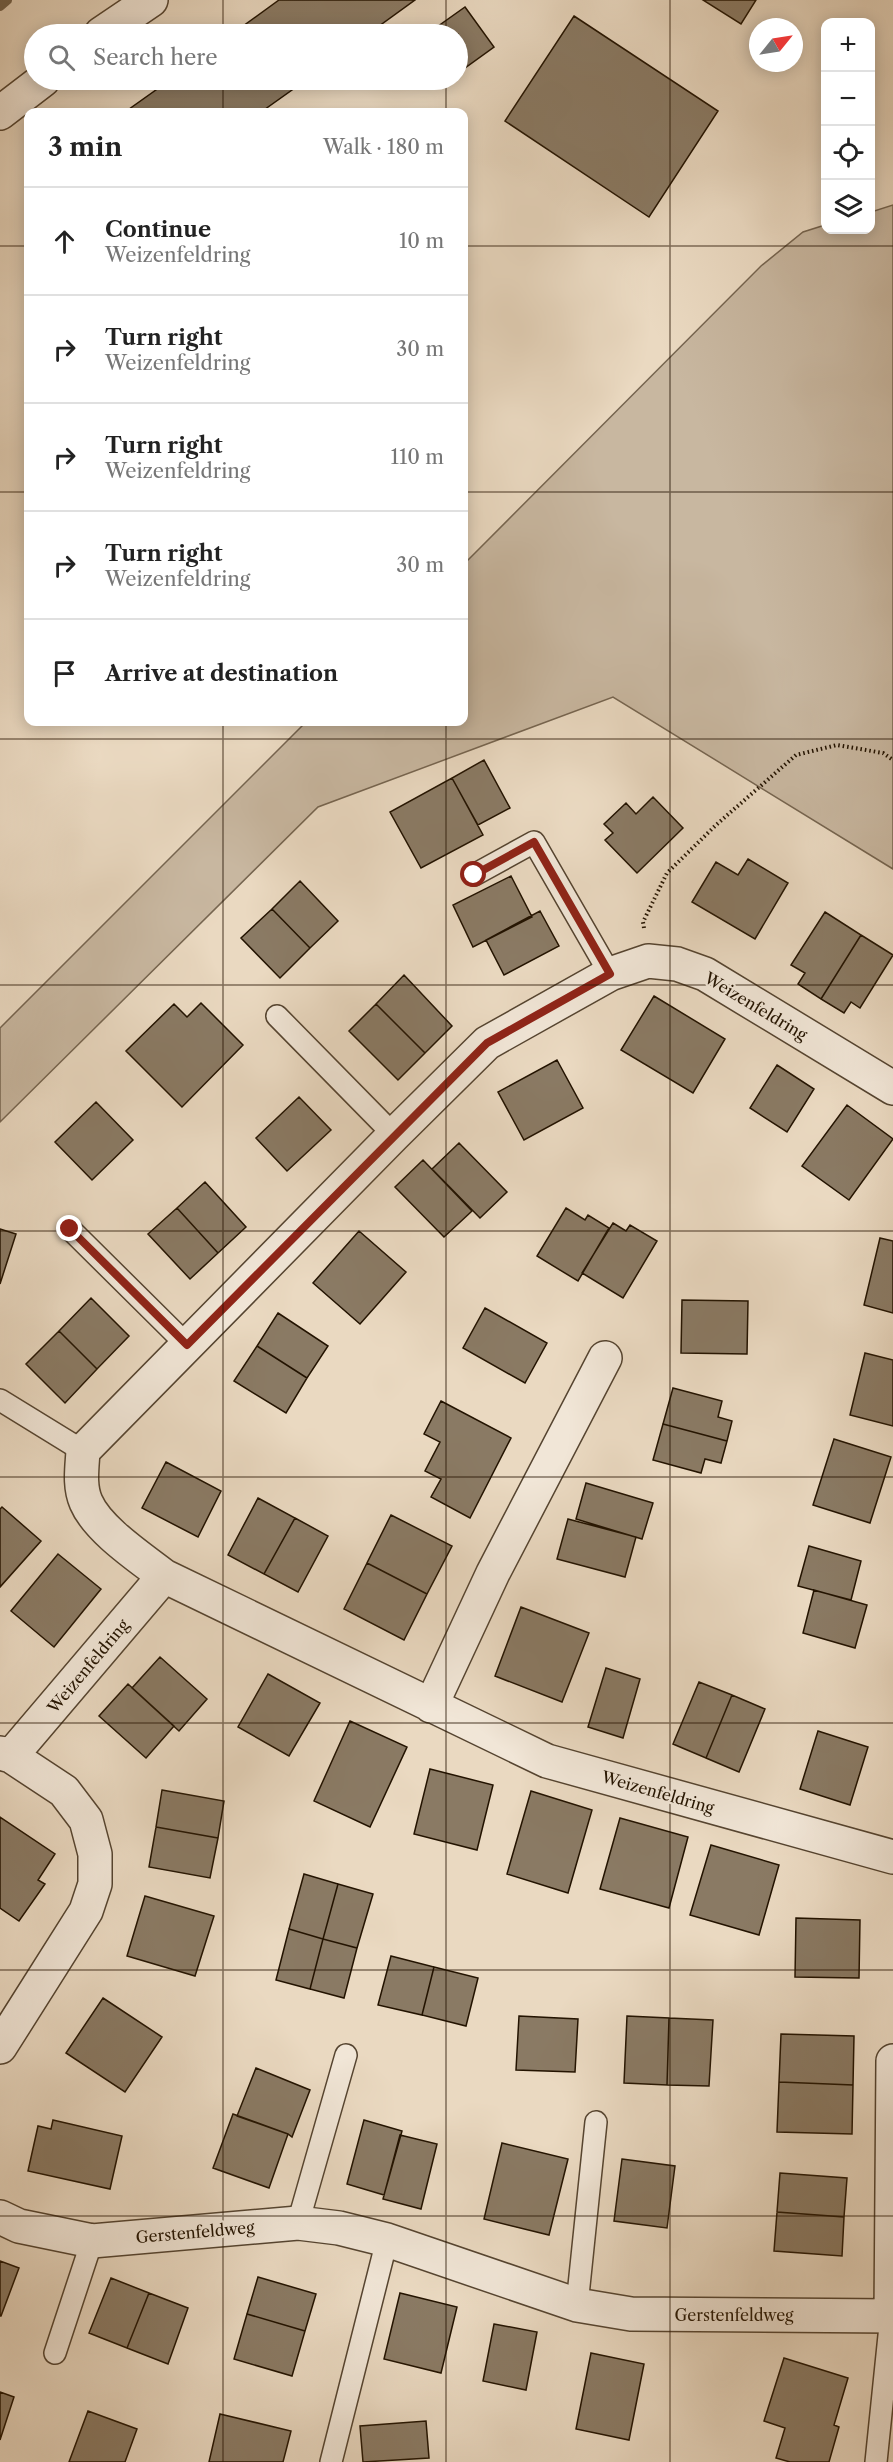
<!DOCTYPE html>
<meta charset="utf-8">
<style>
body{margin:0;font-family:"Libre Caslon Text",serif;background:#f6f6f6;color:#222}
.controls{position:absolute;right:18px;top:18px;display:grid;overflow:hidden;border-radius:12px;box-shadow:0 3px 15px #0003}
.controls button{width:54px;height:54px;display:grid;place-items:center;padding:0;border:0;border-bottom:2px solid #e0e0e0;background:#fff;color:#222;font:30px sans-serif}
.compass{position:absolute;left:749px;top:18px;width:54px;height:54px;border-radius:50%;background:#fff;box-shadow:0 3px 15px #0003;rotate:60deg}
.stop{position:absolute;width:18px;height:18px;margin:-14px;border:4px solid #8f2418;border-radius:50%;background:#fff}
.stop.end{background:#8f2418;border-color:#fff;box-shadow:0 2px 6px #0008}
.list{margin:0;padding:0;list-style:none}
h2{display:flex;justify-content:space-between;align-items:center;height:78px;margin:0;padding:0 24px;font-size:26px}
h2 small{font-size:20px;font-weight:400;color:#767676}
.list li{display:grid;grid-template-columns:39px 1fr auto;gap:18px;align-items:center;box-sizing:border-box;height:108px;padding:0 24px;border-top:2px solid #e0e0e0}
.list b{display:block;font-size:22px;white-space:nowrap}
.list p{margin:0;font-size:20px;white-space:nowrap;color:#767676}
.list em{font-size:20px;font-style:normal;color:#767676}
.icon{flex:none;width:33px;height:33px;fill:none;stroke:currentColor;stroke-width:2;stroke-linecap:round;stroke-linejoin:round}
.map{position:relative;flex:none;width:893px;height:2462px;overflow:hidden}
.search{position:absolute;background:#fff;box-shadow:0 3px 15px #0003;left:24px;top:24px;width:444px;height:66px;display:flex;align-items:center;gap:15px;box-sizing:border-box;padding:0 21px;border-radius:33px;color:#767676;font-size:22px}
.panel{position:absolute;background:#fff;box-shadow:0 3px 15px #0003;left:24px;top:108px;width:444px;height:618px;border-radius:12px}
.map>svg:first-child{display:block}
</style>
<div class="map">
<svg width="893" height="2462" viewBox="0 0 893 2462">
<rect width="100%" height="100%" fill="#ead9c1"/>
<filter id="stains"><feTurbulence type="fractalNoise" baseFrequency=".00333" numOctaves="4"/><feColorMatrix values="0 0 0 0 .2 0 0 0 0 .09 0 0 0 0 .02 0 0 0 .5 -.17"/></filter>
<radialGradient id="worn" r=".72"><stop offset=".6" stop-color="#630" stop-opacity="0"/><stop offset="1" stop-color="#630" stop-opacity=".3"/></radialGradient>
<path fill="#c8b7a0" stroke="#766550" stroke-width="1.5" d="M893 205V869L613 697 318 807 0 1122V1028L306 722H464V564L761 266 803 232 825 225 826 230H870L871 212Z"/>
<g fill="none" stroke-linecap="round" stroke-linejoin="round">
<path stroke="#72624c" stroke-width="10" d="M0 6 7 0"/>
</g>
<path fill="#8a7a64" stroke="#231300" stroke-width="1.5" d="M279 0H415L368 34H232Z
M703 0H756L741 24Z
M465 7 494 47 458 73V34H427Z
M574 16 718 111 649 217 505 121Z
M170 80H306L261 112H125Z
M428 80H449L435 89Z
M484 760 510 808 478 825 452 778Z
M452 778 483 835 421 868 390 812Z
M653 797 683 828 637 873 605 840 613 833 604 824 626 803 636 814Z
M748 859 788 883 755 939 692 902 716 862 738 875Z
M511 876 532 917 473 947 453 905Z
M300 881 338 921 310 948 272 909Z
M272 909 310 948 280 978 241 938Z
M540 911 559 946 504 975 486 940Z
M825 912 861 935 821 999 798 984 805 973 791 965Z
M861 935 893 955 860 1008 851 1002 844 1013 821 999Z
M404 975 452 1026 425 1053 376 1004Z
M654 996 725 1039 693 1093 621 1050Z
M201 1003 243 1045 182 1107 126 1051 174 1004 187 1017Z
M376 1004 425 1053 398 1080 349 1031Z
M557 1060 583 1108 524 1140 498 1092Z
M777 1065 814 1089 787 1132 750 1108Z
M299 1097 331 1130 287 1171 256 1138Z
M96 1102 133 1140 92 1180 55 1142Z
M847 1105 893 1139 849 1200 802 1166Z
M459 1143 507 1192 480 1218 432 1169Z
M423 1160 472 1211 444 1237 395 1187Z
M205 1182 246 1227 218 1253 177 1208Z
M177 1208 218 1253 190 1279 148 1234Z
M566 1208 585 1220 588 1215 609 1228 578 1281 537 1256Z
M613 1223 626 1231 630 1225 657 1241 623 1298 582 1273Z
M0 1229 16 1234 0 1284Z
M359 1231 406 1272 360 1324 313 1283Z
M880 1238 893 1241V1313L864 1305Z
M91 1298 129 1336 97 1369 59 1331Z
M682 1300 748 1301 747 1354 681 1353Z
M485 1308 547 1343 525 1383 463 1348Z
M278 1313 328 1346 307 1378 257 1346Z
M59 1331 97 1369 65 1403 26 1364Z
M257 1346 307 1378 286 1413 234 1381Z
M865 1353 893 1360V1426L850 1415Z
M673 1388 722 1401 718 1417 732 1421 727 1441 663 1424Z
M441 1401 511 1438 470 1518 431 1497 441 1479 425 1471 440 1442 424 1434Z
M663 1424 727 1441 721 1463 705 1459 701 1473 653 1460Z
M834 1439 891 1457 870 1523 813 1505Z
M166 1462 221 1491 198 1537 142 1508Z
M586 1483 653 1503 642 1539 576 1519Z
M258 1498 295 1518 264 1574 228 1555Z
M2 1507 41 1541 0 1587V1509Z
M391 1515 452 1546 427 1594 367 1563Z
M295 1518 328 1536 298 1592 264 1574Z
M568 1519 636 1537 625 1577 557 1559Z
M809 1546 861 1561 851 1600 798 1586Z
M58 1554 101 1589 54 1647 11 1611Z
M367 1563 427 1594 404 1640 344 1609Z
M814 1590 867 1605 855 1648 803 1633Z
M521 1607 589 1633 562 1702 495 1676Z
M160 1657 207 1699 179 1731 132 1688Z
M606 1668 640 1679 623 1738 588 1727Z
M268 1674 320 1703 289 1756 238 1727Z
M699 1682 732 1695 706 1758 673 1744Z
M128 1684 174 1726 146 1758 99 1716Z
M732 1695 765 1709 739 1772 706 1758Z
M350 1721 407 1747 370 1827 314 1801Z
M818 1731 868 1747 850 1805 800 1789Z
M430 1769 493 1785 477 1850 414 1834Z
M162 1790 224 1801 218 1838 156 1827Z
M531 1791 592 1810 568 1893 507 1874Z
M0 1817 55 1854 38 1880 45 1884 19 1921 0 1908Z
M620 1818 688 1837 669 1908 600 1889Z
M156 1827 218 1838 210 1878 149 1867Z
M711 1845 779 1865 759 1935 690 1915Z
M304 1874 338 1884 323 1939 289 1929Z
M338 1884 373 1894 357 1948 323 1939Z
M145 1896 214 1916 195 1976 127 1956Z
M796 1918 860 1920 859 1978 795 1977Z
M289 1929 323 1939 310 1989 276 1980Z
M323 1939 357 1948 344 1998 310 1989Z
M391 1956 434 1967 422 2015 378 2005Z
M434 1967 478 1978 466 2026 422 2015Z
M103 1998 162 2037 125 2092 66 2053Z
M519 2016 578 2019 575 2072 516 2070Z
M627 2016 669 2018 667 2085 624 2083Z
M669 2018 713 2020 709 2086 667 2085Z
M781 2034 854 2036 853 2085 779 2082Z
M256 2068 310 2090 292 2137 288 2134 237 2116Z
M779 2082 853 2085 852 2134 777 2132Z
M233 2114 288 2134 269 2188 213 2168Z
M53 2120 122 2136 110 2189 28 2171 38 2126 51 2129Z
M364 2120 402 2131 384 2195 347 2184Z
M400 2135 437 2144 421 2209 383 2199Z
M502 2143 568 2159 549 2235 484 2219Z
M622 2159 675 2166 667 2228 614 2221Z
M780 2173 847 2178 844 2217 777 2212Z
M777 2212 844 2217 842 2256 774 2251Z
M0 2261 19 2268 1 2316H0Z
M258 2277 316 2294 305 2331 247 2314Z
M111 2278 149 2293 127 2348 89 2333Z
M149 2293 188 2308 168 2364 127 2348Z
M400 2293 457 2307 441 2373 384 2359Z
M247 2314 305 2331 292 2376 234 2359Z
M494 2324 537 2332 526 2390 483 2381Z
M591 2353 644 2364 629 2440 576 2429Z
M784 2358 848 2378 834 2425 839 2427 829 2462H790L776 2458 785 2428 764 2421Z
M0 2392 14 2397 0 2440Z
M88 2411 137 2429 125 2462H69Z
M220 2414 291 2431 283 2462H209Z
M426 2421 429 2458 363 2462 360 2426Z"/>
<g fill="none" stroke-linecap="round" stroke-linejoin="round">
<g stroke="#554430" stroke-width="24">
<path id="lane" d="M474 875 534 842 610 974
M277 1016 394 1135
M70 1229 187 1345
M0 1400 83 1451
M298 2223 346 2055
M577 2305 596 2122
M55 2353 92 2241
M331 2462 387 2240
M876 2462 891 2316"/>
</g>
<g stroke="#554430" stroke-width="36">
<path id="street" d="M101 34 151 0
M0 113 43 80
M893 1088 705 974 677 964 648 961 610 974 487 1043 394 1135 83 1451C82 1468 79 1486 86 1502 98 1530 141 1558 164 1576L547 1761 893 1857
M431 1706 493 1573 605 1358
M0 1753 11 1756 64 1791 86 1820 95 1854V1884L86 1911 0 2047
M11 1756 164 1576
M0 2217 19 2226 92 2241 298 2223 339 2228 387 2240 577 2305 631 2314 893 2316
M891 2316 893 2061"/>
</g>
<path stroke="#231300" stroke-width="4" stroke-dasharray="1.5 3" stroke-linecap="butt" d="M644 928 643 922 667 873 716 825 796 755 837 745 883 753 893 760"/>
<use href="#lane" stroke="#f1e6d7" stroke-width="21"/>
<use href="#street" stroke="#f1e6d7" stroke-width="33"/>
</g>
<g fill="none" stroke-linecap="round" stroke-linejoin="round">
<path stroke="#8f2418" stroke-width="8" d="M70 1229 187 1345 487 1043 610 974 534 842 474 875"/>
</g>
<path fill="none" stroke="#231300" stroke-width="1.5" stroke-opacity="0.55" d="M223 0V34M446 0V34M670 0V2462M223 80V112M446 80V112M0 246H28M464 246H893M0 492H28M464 492H893M223 722V2462M446 722V2462M0 739H893M0 985H893M0 1231H893M0 1477H893M0 1723H893M0 1970H893M0 2216H893"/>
<g text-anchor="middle" stroke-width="4.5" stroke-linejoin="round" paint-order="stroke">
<g font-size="16" fill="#231300" stroke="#f1e6d7">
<text transform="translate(756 1006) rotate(31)" y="6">Weizenfeldring</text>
<text transform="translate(88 1666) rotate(-50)" y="6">Weizenfeldring</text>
<text transform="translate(658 1792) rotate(16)" y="6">Weizenfeldring</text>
<text transform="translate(195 2232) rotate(-5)" y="6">Gerstenfeldweg</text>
<text x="734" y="2321">Gerstenfeldweg</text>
</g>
</g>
<rect width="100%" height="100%" filter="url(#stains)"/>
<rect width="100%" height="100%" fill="url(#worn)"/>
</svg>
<div class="controls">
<button>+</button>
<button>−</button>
<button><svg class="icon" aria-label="locate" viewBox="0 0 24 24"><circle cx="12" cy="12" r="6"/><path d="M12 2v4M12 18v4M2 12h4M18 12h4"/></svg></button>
<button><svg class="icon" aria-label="layers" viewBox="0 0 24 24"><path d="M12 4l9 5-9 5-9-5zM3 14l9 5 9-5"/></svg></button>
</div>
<svg class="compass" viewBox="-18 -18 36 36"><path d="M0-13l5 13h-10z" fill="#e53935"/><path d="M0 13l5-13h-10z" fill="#767676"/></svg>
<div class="stop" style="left:474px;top:875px"></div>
<div class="stop end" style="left:70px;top:1229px"></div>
<div class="search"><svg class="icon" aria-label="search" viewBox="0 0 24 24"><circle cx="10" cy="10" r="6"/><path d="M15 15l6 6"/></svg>Search here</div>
<section class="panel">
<h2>3 min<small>Walk · 180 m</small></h2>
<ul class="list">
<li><svg class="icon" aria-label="ahead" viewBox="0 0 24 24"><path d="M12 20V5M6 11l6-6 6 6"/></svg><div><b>Continue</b><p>Weizenfeldring</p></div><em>10 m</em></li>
<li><svg class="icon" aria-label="right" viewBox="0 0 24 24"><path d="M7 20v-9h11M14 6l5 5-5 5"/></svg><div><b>Turn right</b><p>Weizenfeldring</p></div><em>30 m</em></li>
<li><svg class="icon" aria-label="right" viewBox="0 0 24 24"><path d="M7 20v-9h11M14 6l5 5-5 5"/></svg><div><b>Turn right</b><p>Weizenfeldring</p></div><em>110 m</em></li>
<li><svg class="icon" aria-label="right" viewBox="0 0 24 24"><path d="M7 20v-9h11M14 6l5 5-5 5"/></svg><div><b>Turn right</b><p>Weizenfeldring</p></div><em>30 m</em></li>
<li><svg class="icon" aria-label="arrive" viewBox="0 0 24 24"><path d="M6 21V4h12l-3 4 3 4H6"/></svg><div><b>Arrive at destination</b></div></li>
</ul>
</section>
</div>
